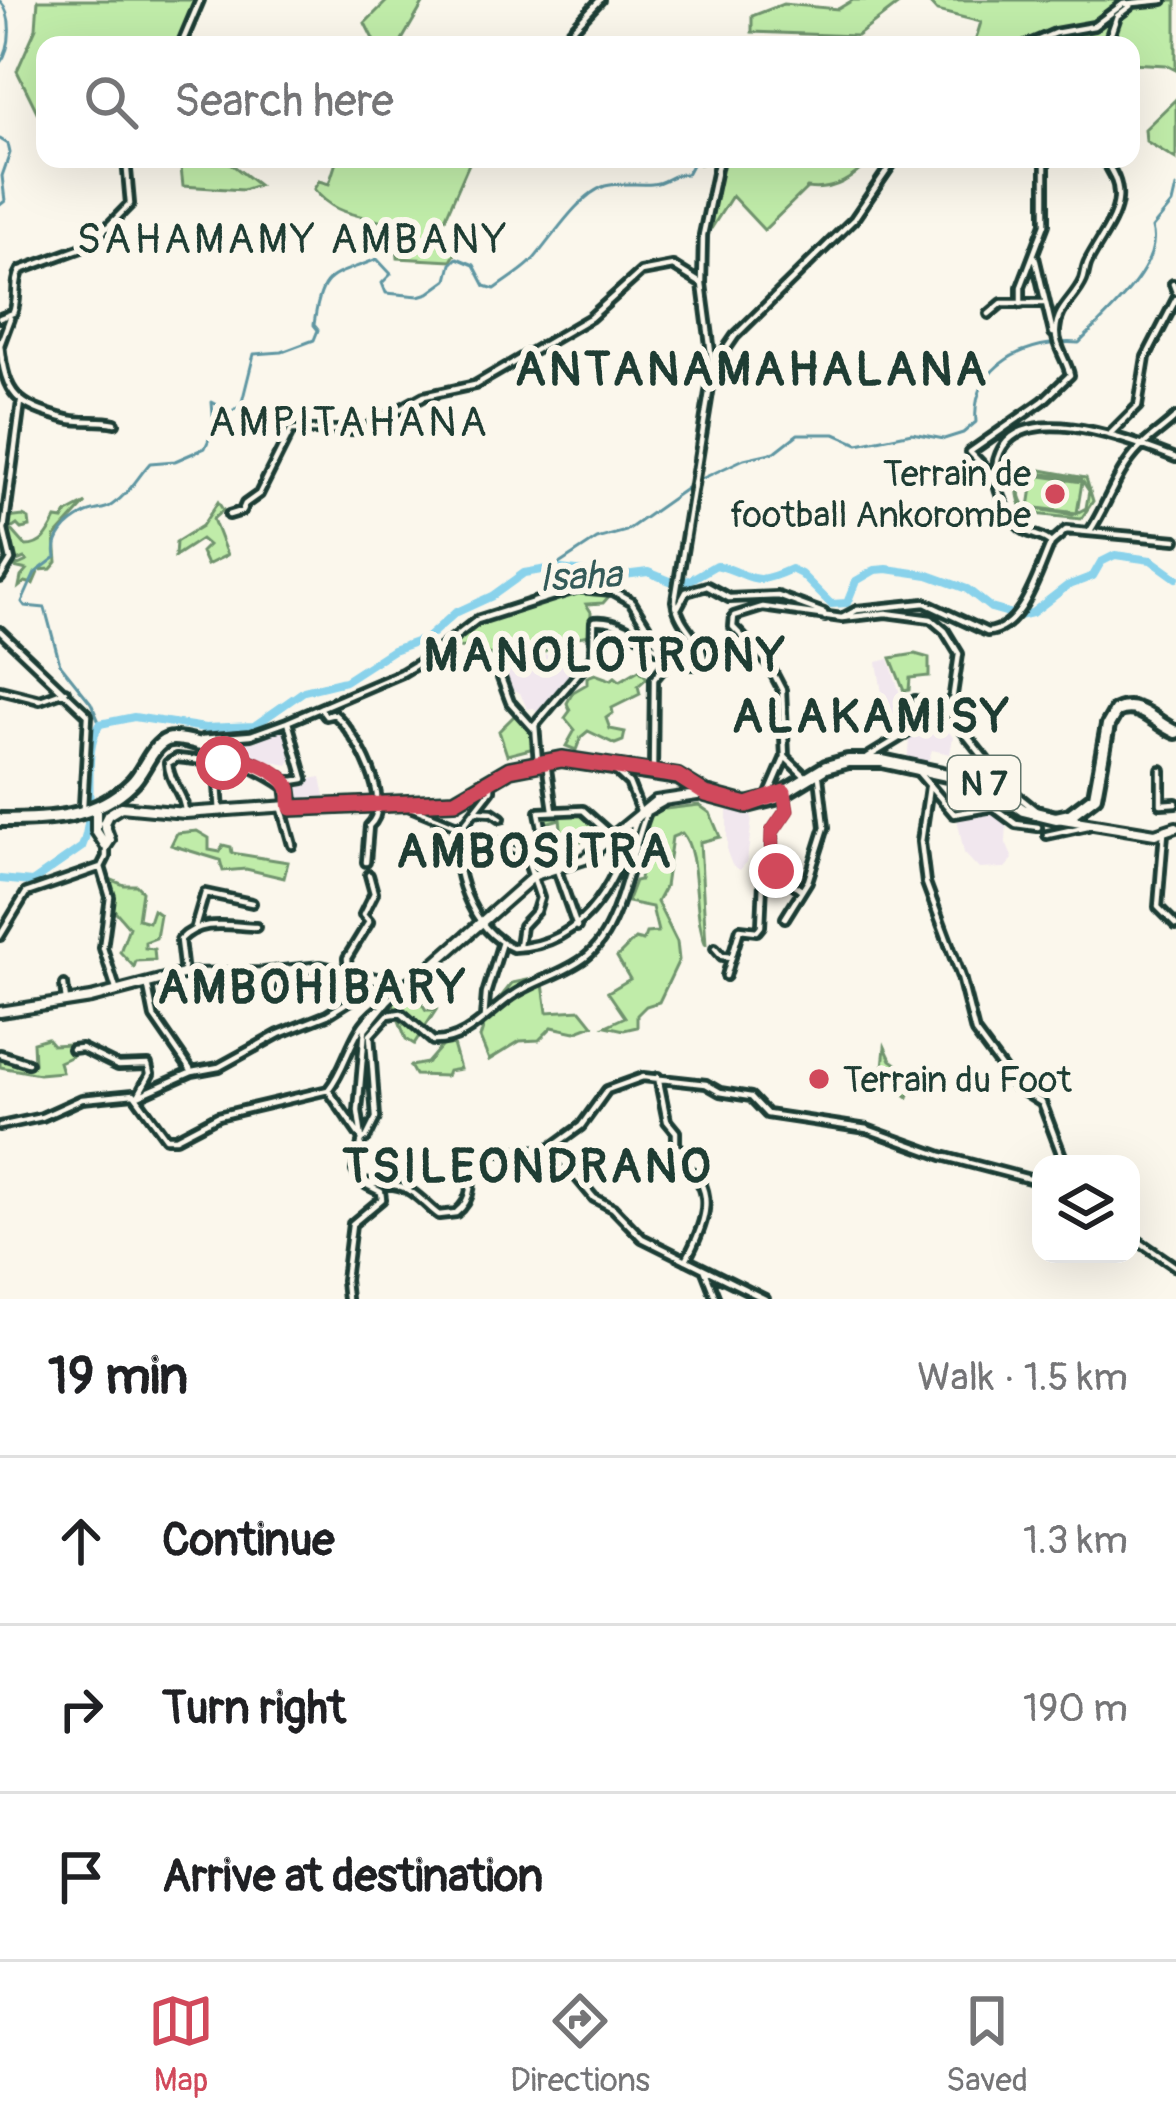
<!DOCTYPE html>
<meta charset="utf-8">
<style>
body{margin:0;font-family:Pangolin,sans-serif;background:#f6f6f6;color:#202124}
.controls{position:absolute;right:36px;bottom:36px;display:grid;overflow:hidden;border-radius:24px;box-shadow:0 12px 48px #0002}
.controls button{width:108px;height:108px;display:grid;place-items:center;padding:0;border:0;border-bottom:3px solid #e0e0e0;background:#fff;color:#202124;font:60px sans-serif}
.stop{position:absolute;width:36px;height:36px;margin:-27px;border:9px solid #d1495b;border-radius:50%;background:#fff}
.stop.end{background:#d1495b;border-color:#fff;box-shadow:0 3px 12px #0008}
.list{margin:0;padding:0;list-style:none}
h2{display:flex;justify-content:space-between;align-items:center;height:156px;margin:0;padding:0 48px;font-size:51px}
h2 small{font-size:39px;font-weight:400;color:#757577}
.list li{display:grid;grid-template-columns:78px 1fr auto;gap:36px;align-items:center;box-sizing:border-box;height:168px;padding:0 48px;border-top:3px solid #e0e0e0}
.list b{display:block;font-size:45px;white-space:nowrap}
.list em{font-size:39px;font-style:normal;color:#757577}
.icon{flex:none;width:66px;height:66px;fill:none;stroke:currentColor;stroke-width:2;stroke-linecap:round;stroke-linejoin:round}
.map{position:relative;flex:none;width:1176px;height:1299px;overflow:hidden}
.search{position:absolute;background:#fff;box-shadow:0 12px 48px #0002;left:36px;right:36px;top:36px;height:132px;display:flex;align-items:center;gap:30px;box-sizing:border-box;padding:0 42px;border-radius:24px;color:#757577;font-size:45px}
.sheet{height:660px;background:#fff}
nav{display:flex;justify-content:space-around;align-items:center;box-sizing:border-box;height:168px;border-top:3px solid #e0e0e0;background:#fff;font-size:33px;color:#757577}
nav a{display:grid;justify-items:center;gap:6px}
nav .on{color:#d1495b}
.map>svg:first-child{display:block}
</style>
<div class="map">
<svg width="1176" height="1299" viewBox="0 0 1176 1299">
<rect width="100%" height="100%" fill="#fbf7ec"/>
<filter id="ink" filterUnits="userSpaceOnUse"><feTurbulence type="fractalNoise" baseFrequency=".00833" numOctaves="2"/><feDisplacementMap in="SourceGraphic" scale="24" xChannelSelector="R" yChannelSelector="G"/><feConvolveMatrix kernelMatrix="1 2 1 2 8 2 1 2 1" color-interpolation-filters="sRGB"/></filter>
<g filter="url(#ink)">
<path fill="#f1e7ee" d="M536 650 558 660 583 657 587 662 539 717 534 708 527 709 520 693 511 689 500 660Z
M889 659 906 713 902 726 884 706 877 662Z
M930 721 929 730 942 735 948 731 953 737 950 754 932 750 926 768 907 763 909 740Z
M288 723 296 751 288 765 266 761 263 765 211 746 257 741 258 734Z
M321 777 327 805 293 807 291 786 294 782Z
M727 805 748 807 752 818 747 862 740 870 732 865 727 852Z
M993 810 1007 820 1006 843 1013 859 1005 868 979 869 964 853 957 818Z"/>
<path fill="#c0eca9" stroke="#70946e" stroke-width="3" fill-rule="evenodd" d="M38 0H200L181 45H154L150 38C128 40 108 35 87 39V45H45V128L17 71 36 28Z
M388 0 424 2 399 45H376L365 23Z
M853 0H904L857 36 752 32V16L783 4 838 9Z
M927 0H1176V70L1166 65 1131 63V45H974L981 22 937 11Z
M1176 99V159L1146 141 1145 129Z
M180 159H225L258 185 243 190 183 186Z
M337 159H471L437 237 473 242 459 247 451 261 398 258 397 248 383 222C356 214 333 214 314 189L319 181 329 184Z
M702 159H872C853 178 835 192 807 188L764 230 732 196 711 229 718 161 700 164Z
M1036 469 1086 478 1093 501 1081 519 1024 513C1015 494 1013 476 1036 469ZM1036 473 1081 479 1089 491 1086 508 1073 515 1026 507C1016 494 1019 478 1036 473Z
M1034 475 1082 482 1077 513 1029 507Z
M218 502 223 510 213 519 227 555 207 565 201 552 208 545 201 539 175 556 176 542 202 526Z
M86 503 55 537 57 562 51 569 39 570 33 584 25 582 19 587 21 577 27 570 14 567 27 561 24 558 12 563 7 518 23 516 29 519 30 527 21 529 17 525 11 529 26 546C43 546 49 533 56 519L63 520 67 513Z
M578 589 612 593 603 603 586 604 591 612 590 635 559 640 545 651 530 649 502 658 485 653 479 660 467 647 444 648 470 624Z
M915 654 929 658V676L910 678 909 690 904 691 891 658Z
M639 670 647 678 638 686 640 694 612 708 613 713 606 718 610 729 625 732 623 741 615 744 588 731 581 737 576 750 566 746 575 730 565 718 570 711 567 703 573 692 587 684V677L595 674 611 680 615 677 620 681Z
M515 715 532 729 534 748 507 755 499 731Z
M661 804 666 809 699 805 710 813 720 837 700 842 706 945C692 915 701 854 682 833L672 837 665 887 657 902 677 942 679 960 659 1002 646 1006 637 1015V1027L624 1030 606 1026 625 1017 608 992 630 979 617 957 635 939 643 941 646 933 658 932 652 907 627 902 635 881 640 880C644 853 636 820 661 804Z
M582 811 608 834 597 824 581 841 574 837 563 839 552 849 556 861 564 862 552 866 546 840 562 836 560 819 542 824 540 814Z
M197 831 209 838V850L220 852 223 845 231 847 232 853 288 862 284 878 246 869 223 871 220 860 171 845 177 833Z
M107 878 124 885H136L142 891 138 919 149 922 153 910 160 915 156 938 145 942V948L154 949 155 960 136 961 134 967 120 952 129 927 111 906 112 893Z
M542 977 547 1012 581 1010 593 1025 575 1032 552 1027 539 1040 520 1041 489 1060 480 1038 488 1012 486 1006 496 1003 512 983Z
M405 992 417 996 426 1010H436L414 1044 406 1039 392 1002Z
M47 1038 53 1045 69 1044 72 1056 59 1062 62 1072 39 1074 0 1067V1051L11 1058 34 1063 33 1042Z
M446 1041H452L460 1069 448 1071 446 1076 415 1075 410 1066 427 1063Z
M885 1047 891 1060 921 1081 918 1090 913 1084 908 1097 882 1077Z"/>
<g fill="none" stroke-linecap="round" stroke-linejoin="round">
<path stroke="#5f96a2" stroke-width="3" d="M0 1C13 14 12 47 0 63
M731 45 733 39
M0 139 8 144 10 153 2 176 5 201 0 205
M553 568 597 539 626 531 697 481 744 459 775 452 798 434H835L858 444 912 433 944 439 963 433 976 422C971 364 1029 339 1079 343 1104 317 1164 266 1152 228L1172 204 1176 187
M100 724 91 703 60 664 45 608 25 606 22 602 35 573 56 557C52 538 67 523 85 514 93 509 104 511 112 505 129 494 137 478 150 463L175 461 205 448 214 428 212 402 230 412 241 406 254 354 282 352 314 340 318 330 314 325C321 270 331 278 377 259L391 274 382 283 386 293 419 296 429 293 447 280 451 264 457 258 474 265 485 286 495 289C507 280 524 270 533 260 550 241 579 194 605 186 618 182 638 185 652 184 666 183 671 173 687 174L695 159"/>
<path stroke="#89d2eb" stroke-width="8" d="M0 879 32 882 82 847C98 809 80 754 100 724L134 717 205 728 254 726 304 691 345 681 393 650 427 638 455 613 492 596 524 573 553 568 616 576 648 572 675 583 690 580 716 565C754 574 748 589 791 569L801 574 831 604 847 603 856 581 875 570 887 569 928 575 967 589 991 608 1019 616 1032 613 1067 586 1093 576 1101 562 1115 555 1151 560 1176 578"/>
<g stroke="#1f3d34" stroke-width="14">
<path id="minor" d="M181 45 200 0
M558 45 600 0
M1027 45 1055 33 1094 26 1123 4 1163 0
M1107 45 1117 16 1130 6
M1035 257 1053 333
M1173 284 1176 292
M1021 304V287L1045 224V159
M989 314 1002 303H1045
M0 318 13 313C19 299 13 283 21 270L90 245 130 204 126 159
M0 344C5 396 17 406 67 419 83 423 99 419 115 423
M0 345 10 318
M713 368 702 284 703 235 719 159
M1109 435 1138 406 1146 357 1176 299
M994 477 970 452 1043 401 1070 375C1067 360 1054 345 1056 330 1057 308 1075 299 1083 280 1085 275 1085 268 1088 262 1106 227 1137 199 1103 159
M229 515 242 511 245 504 259 494 291 430H362L424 396 475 385 590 318 641 272 673 266 702 284
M1090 531C1108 504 1116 472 1140 448 1150 437 1165 428 1176 417
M1051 543 1066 530 1176 540
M0 578 11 560 4 530 21 402
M678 607 686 592 707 586 729 598 778 596 824 613 825 617
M842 618 857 610 925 603 987 632C1023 630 1038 571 1051 543 1042 534 1028 536 1019 526 1006 513 993 485 996 466 1008 391 1135 442 1176 458
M0 631 88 715 83 807
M501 678 510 702 534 729
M0 690 40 700 65 691
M915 700 918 710 931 717
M320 708 326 716 334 714C356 732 395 804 369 826L366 862
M202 739 251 735 287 722 402 673 432 655 477 620 578 588 613 591 631 601 660 647
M785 757 807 778
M868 757 919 726 952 699
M538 762 535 725 593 656 594 621C641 617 668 677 704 663 705 641 679 629 675 601L713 368 735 336 854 219 895 159
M546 762 553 810
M1161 770V804L1176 803
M653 772 654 679 671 658
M919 773 954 814 993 807 1016 824 1038 827
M286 782 304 779 288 722
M218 785 220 812
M929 787 921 842 926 883 961 977 975 1032 1015 1086 1042 1103 1065 1164
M769 794 785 757 782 690 768 663 733 627 734 616 763 607 842 618 886 613 931 619 945 631 959 654 951 708 956 722 1008 788 1039 813
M408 806 525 854 545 849
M981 807 984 783
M282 809 292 845
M475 811 492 812 501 818
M185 813C185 794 169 783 168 763L177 758 223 763 233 756
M457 825C451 868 470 929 513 948 591 945 617 875 640 811L629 783 617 772
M1164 833 1158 907 1176 925
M1047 835 1088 826
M459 851 463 826 491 790V783
M101 867 110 897 103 948 116 989
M771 867 800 889
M550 868 539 812 583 810 611 835
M557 870 577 927
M785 918 808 881 825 827 819 777
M195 927 205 893 252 903
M0 936 26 893 101 867 106 857V846
M519 946 522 926 536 911 540 898 525 854
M715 948 722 956 732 957
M348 971 347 958 369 922 363 915 374 893 369 875
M184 974 180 940C201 918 228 926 256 927
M726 976 740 929 757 931 761 926 763 883 771 867 772 832 787 810 784 792
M64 985 66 1001
M148 987 154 1017 192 1072 219 1067 279 1034 327 1015 354 998 390 984
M279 993 288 970
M387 1002 365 1029 358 1111 362 1139 355 1171 361 1181C373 1185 381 1183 393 1185 413 1187 424 1204 439 1215L456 1213C474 1199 472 1179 468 1159L471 1153 548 1150 581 1126 607 1090 643 1077 706 1084 720 1092 751 1097 767 1114 867 1129 942 1156 1041 1182
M387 1002 404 985
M484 1018 486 994 502 942
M72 1049 81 1048 118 1066 148 1065 150 1074 138 1096
M0 1054 28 1063
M658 1077 667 1121 676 1132V1147L681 1149 686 1168C721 1190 701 1232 686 1260
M328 1090 362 1139 366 1138 376 1118 370 1035 388 1015 401 1013 433 1041C466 1042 486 1014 512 996 535 980 563 975 586 957 621 930 630 854 647 812L663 803
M138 1096 192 1072
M0 1126 42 1117 82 1099 134 1094 166 1138H176L218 1116 328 1090C349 1064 350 1030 378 1009
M554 1150 594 1198 613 1208 642 1238 765 1299
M1131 1236 1176 1267
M705 1271 716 1299
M347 1299 345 1280 352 1224 382 1199 381 1192 367 1185"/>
</g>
<g stroke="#1f3d34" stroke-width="16">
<path id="tertiary" d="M96 808V831L106 846 110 840 104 823 108 815 121 807 185 813 289 806
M1057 818 1155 834 1176 827
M0 1012 91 998 183 974 264 973 321 967 404 985 423 974 535 875 585 859 656 801 704 794"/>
</g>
<g stroke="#1f3d34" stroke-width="20">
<path id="primary" d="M0 820C48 820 96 819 132 783 144 772 151 746 167 740 188 732 272 771 288 786L291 808 455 801 510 769 562 759 678 777 706 794 747 805 775 798 826 767 848 761H882L984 783 1023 810 1056 818 1070 815 1095 796 1108 725 1116 711C1140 700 1154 723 1176 732"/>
</g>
<use href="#minor" stroke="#fbf7ec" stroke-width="4.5"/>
<use href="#tertiary" stroke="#fbf7ec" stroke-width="8"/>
<use href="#primary" stroke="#fbf7ec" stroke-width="10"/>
</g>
</g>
<g fill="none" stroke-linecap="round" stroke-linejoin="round" filter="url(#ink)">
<path stroke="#d1495b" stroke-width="15" d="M223 763 233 756C249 760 283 771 289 788 291 794 289 801 291 808L455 801 510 769 562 759 678 776 706 794 747 805 784 792 787 810 772 832 771 867 776 871"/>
</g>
<g fill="#d1495b" stroke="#fbf7ec" stroke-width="4.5">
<circle cx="1055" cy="494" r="12"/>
<circle cx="819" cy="1079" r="12"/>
</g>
<g text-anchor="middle" stroke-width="12" stroke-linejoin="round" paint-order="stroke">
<rect fill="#fbf7ec" stroke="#61756b" stroke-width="3" x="948" y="756" width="72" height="54" rx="9"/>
<g font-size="33" font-weight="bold" fill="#1f3d34">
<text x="984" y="795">N 7</text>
</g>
<g font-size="36" fill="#1f3d34" stroke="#fbf7ec" text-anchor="end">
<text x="1031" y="486">Terrain de<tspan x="1031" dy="41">football Ankorombe</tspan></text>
<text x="843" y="1092" text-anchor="start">Terrain du Foot</text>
</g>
<g font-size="39" font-style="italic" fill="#345b59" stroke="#fbf7ec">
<text transform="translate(580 575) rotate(-3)" y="14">Isaha</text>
</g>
<g font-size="42" letter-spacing="3" fill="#1f3d34" stroke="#fbf7ec">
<text x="293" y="253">SAHAMAMY AMBANY</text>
<text x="349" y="436">AMPITAHANA</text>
</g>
<g font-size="48" font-weight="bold" letter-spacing="3" fill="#1f3d34" stroke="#fbf7ec">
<text x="752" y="385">ANTANAMAHALANA</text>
<text x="606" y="671">MANOLOTRONY</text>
<text x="872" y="732">ALAKAMISY</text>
<text x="535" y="867">AMBOSITRA</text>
<text x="313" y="1003">AMBOHIBARY</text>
<text x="528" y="1182">TSILEONDRANO</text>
</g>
</g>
</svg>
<div class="controls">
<button><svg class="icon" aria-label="layers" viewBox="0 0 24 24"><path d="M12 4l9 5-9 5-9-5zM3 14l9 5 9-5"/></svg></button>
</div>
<div class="stop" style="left:223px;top:763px"></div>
<div class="stop end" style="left:776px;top:871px"></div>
<div class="search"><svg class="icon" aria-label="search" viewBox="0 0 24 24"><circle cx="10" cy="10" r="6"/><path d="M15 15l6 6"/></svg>Search here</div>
</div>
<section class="sheet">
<h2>19 min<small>Walk · 1.5 km</small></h2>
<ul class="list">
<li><svg class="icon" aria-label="ahead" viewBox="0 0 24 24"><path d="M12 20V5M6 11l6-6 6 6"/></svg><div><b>Continue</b></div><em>1.3 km</em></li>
<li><svg class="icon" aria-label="right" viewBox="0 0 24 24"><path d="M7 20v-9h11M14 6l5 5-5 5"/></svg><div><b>Turn right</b></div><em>190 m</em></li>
<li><svg class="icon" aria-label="arrive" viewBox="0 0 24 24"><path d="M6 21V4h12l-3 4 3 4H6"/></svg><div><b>Arrive at destination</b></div></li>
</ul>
</section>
<nav>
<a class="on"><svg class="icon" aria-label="map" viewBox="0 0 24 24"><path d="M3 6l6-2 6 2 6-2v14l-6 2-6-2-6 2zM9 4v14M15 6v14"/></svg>Map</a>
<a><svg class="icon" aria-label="directions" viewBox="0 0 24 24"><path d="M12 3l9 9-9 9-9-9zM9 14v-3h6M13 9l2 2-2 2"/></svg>Directions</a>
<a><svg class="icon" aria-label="saved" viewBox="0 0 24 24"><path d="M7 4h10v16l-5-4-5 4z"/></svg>Saved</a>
</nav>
